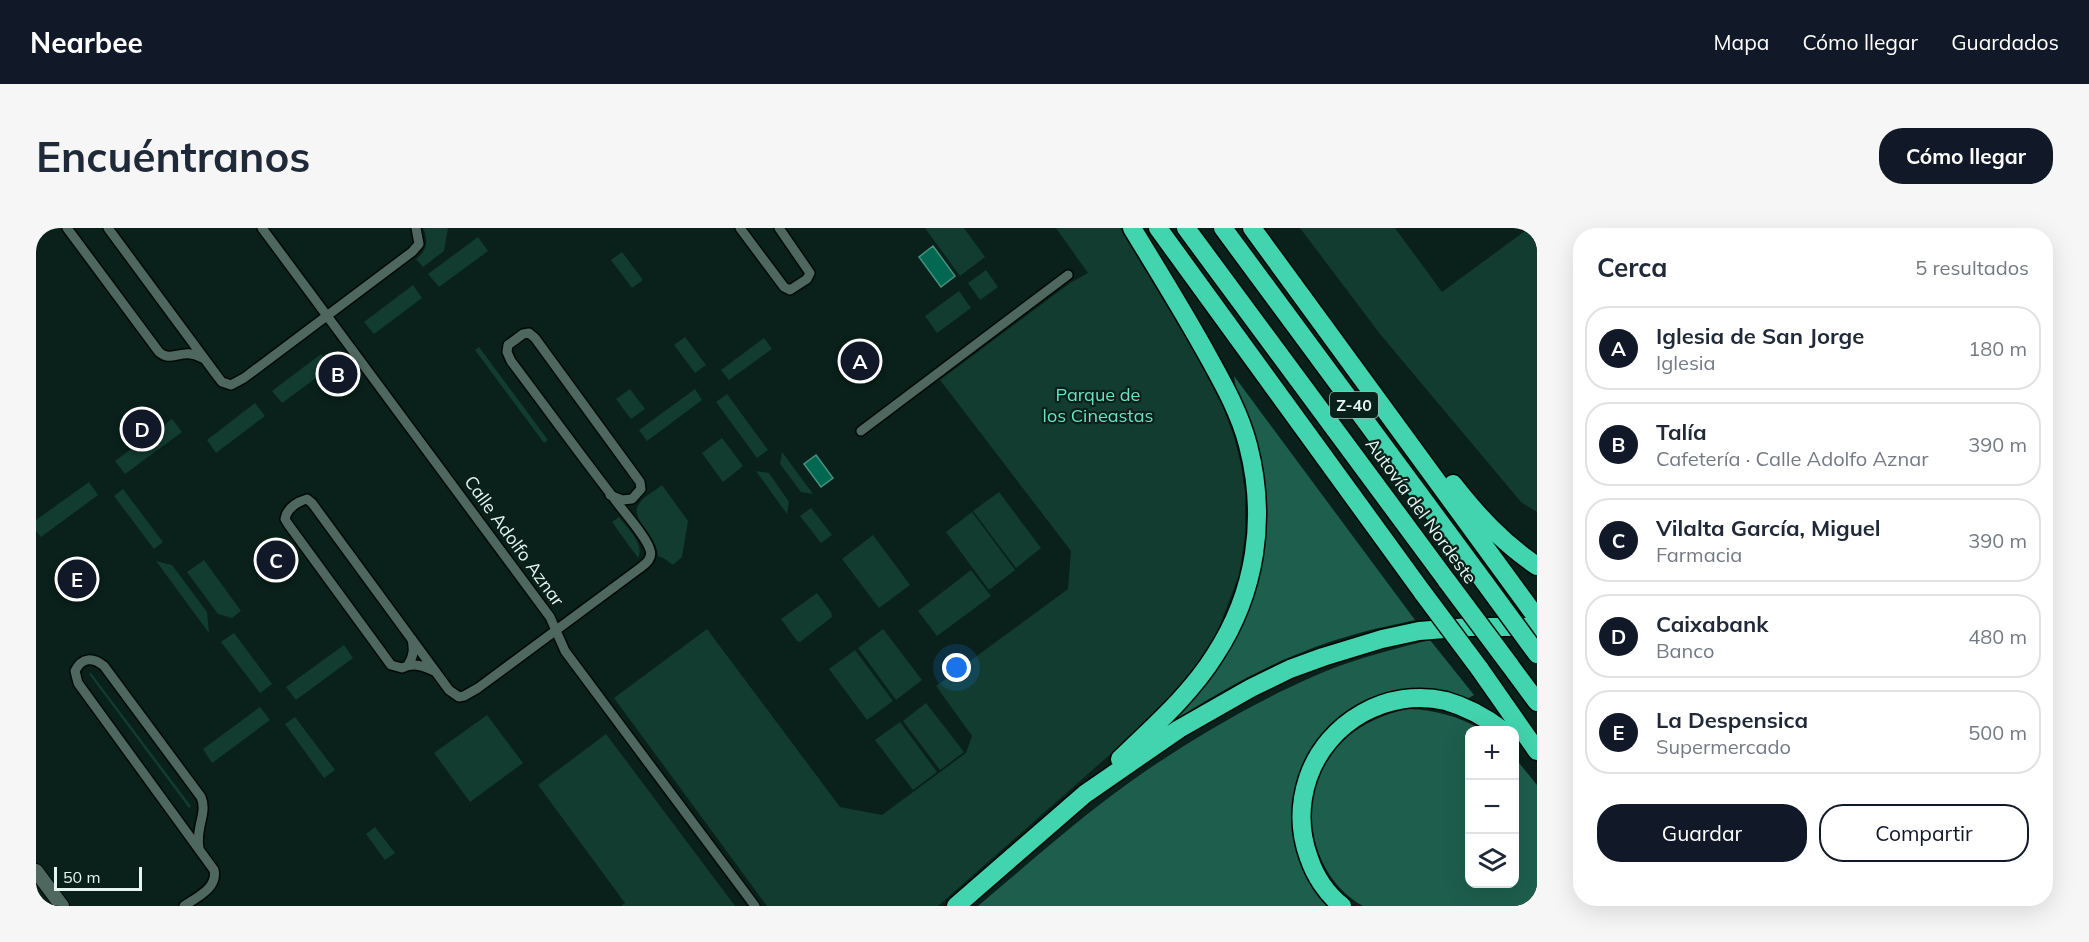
<!DOCTYPE html>
<html lang="es">
<meta charset="utf-8">
<style>
body{margin:0;font-family:Mulish,sans-serif;background:#f6f6f7;color:#1f2937}
.controls{position:absolute;right:18px;bottom:18px;display:grid;overflow:hidden;border-radius:12px;box-shadow:0 6px 24px #0002}
.controls button{width:54px;height:54px;display:grid;place-items:center;padding:0;border:0;border-bottom:2px solid #e0e1e3;background:#fff;color:#1f2937;font:30px sans-serif}
.scale{position:absolute;left:18px;bottom:15px;width:88px;box-sizing:border-box;padding-left:6px;border:3px solid #e6f5ef;border-top:0;font-size:16px;line-height:21px;white-space:nowrap;color:#e6f5ef;-webkit-text-stroke:4px #09211a;paint-order:stroke}
.you{position:absolute;left:921px;top:440px;width:21px;height:21px;margin:-15px;border:4px solid #fff;border-radius:50%;background:#1a73e8;box-shadow:0 0 0 9px #1a73e833}
.badge{display:grid;place-items:center;width:39px;height:39px;border-radius:50%;background:#111827;color:#fff;font-size:20px;font-weight:700}
.pin{position:absolute;translate:-50% -50%;border:3px solid #fff;box-shadow:0 2px 6px #0006}
.list{margin:0;padding:0;list-style:none}
h2{display:flex;justify-content:space-between;align-items:center;height:78px;margin:0;padding:0 24px;font-size:26px}
h2 small{font-size:20px;font-weight:400;color:#747a83}
.list li{display:grid;grid-template-columns:39px 1fr auto;gap:18px;align-items:center;box-sizing:border-box;height:84px;margin:0 12px 12px;padding:0 12px;border:2px solid #e0e1e3;border-radius:24px}
.list b{display:block;font-size:22px;white-space:nowrap}
.list p{margin:0;font-size:20px;white-space:nowrap;color:#747a83}
.list em{font-size:20px;font-style:normal;color:#747a83}
.actions{display:flex;gap:12px;padding:18px 24px}
.actions a{flex:1;padding:14px 0;border:2px solid #111827;border-radius:24px;text-align:center;font-size:21px;color:#111827}
.actions .main{background:#111827;color:#fff}
.icon{flex:none;width:33px;height:33px;fill:none;stroke:currentColor;stroke-width:2;stroke-linecap:round;stroke-linejoin:round}
.map{position:relative;flex:none;width:1501px;height:678px;overflow:hidden;border-radius:24px}
header{display:flex;align-items:center;gap:36px;box-sizing:border-box;height:84px;padding:0 30px;background:#111827;color:#fff}
header strong{font-size:28px}
nav{display:flex;gap:33px;margin-inline-start:auto;font-size:21px}
.intro{display:flex;align-items:center;justify-content:space-between;box-sizing:border-box;height:144px;padding:0 36px}
h1{margin:0;font-size:42px}
.button{padding:15px 27px;border-radius:24px;background:#111827;color:#fff;font-size:21px;font-weight:700}
main{display:flex;gap:36px;padding:0 36px}
aside{flex:1;background:#fff;border-radius:24px;box-shadow:0 6px 24px #0002}
.map>svg:first-child{display:block}
</style>
<header>
<strong>Nearbee</strong>
<nav><a>Mapa</a><a>Cómo llegar</a><a>Guardados</a></nav>
</header>
<div class="intro"><h1>Encuéntranos</h1><a class="button">Cómo llegar</a></div>
<main>
<div class="map">
<svg width="1501" height="678" viewBox="0 0 1501 678">
<rect width="100%" height="100%" fill="#09211a"/>
<path fill="#123c30" d="M387 0H412L408 23 387 39 380 31C391 23 393 12 387 0Z
M889 0H928L949 29 924 48Z
M1020 0H1084L1162 130 1187 179 1198 209 1205 237 1209 265V307L1203 347 1180 407 1166 432 1128 479 902 678H731L578 470 671 401 804 579 846 587 930 525 936 508 900 458 1032 361 1035 323 904 152 1034 55 1052 45Z
M1264 0H1359L1406 64 1493 0H1501V284L1485 274 1344 106Z
M442 9 452 23 403 59 392 46Z
M586 24 607 52 596 60 575 32Z
M950 42 962 59 944 72 932 55Z
M377 57 386 70 338 106 328 94Z
M923 63 935 80 901 105 889 88Z
M649 109 670 137 659 145 638 117Z
M728 110 736 121 693 152 685 142Z
M443 119 512 212 508 215 439 122Z
M285 126 295 139 246 175 236 163Z
M594 161 609 181 595 191 580 171Z
M659 161 666 172 611 213 603 202Z
M691 166 732 222 721 230 680 174Z
M219 175 229 188 180 225 171 212Z
M136 191 146 204 89 246 79 233Z
M686 210 707 238 687 254 666 225Z
M746 224 777 266 765 264 744 236Z
M720 243 733 245 753 274 751 286Z
M53 254 62 267 5 309 0 303V292Z
M626 257 652 293 646 329 637 337 629 331 622 328C622 307 592 290 603 276 608 268 619 263 626 257Z
M87 261 127 314 118 321 78 268Z
M963 264 1005 320 980 340 937 283Z
M775 280 796 307 785 315 764 288Z
M936 284 979 342 953 362 910 304Z
M583 289C592 301 609 316 602 330L576 294Z
M837 307 874 357 843 380 806 331Z
M168 332 205 383 196 390 182 386 151 344Z
M120 333 136 337 171 384 173 405Z
M935 342 955 368 901 408 882 383Z
M781 365 795 384 796 389 764 414 761 413 745 391Z
M847 401 886 452 860 472 822 420Z
M198 405 236 456 224 465 185 414Z
M308 417 317 430 260 472 250 459Z
M819 422 857 473 831 492 793 441Z
M55 445 155 578 153 580 53 446Z
M890 475 928 524 904 542 867 493Z
M224 479 234 492 176 535 167 521Z
M451 487 487 535 434 574 398 525Z
M259 489 299 542 288 550 249 496Z
M864 494 901 544 877 562 839 512Z
M570 506 699 678H585L589 675 502 557Z
M339 599 359 625 349 632 330 606Z"/>
<path fill="#1e5e4d" d="M1198 148 1379 392C1359 397 1339 400 1320 406 1254 424 1194 456 1138 493L1135 490 1223 346 1230 308V268L1222 224 1200 161Z
M1394 412 1438 467 1429 472 1400 464 1289 505 1272 526 1263 549 1258 576 1295 678H942C992 636 1041 592 1094 554 1154 511 1236 463 1306 437 1335 427 1364 419 1394 412Z
M1372 481C1400 482 1422 488 1446 502H1434V656H1478L1479 530 1501 557V678H1327C1282 653 1264 593 1283 546 1298 510 1336 488 1372 481Z"/>
<path fill="#026852" stroke="#469281" stroke-width="1.5" d="M897 18 919 48 905 59 883 29Z
M780 227 797 250 785 259 768 236Z"/>
<g fill="none" stroke-linecap="round" stroke-linejoin="round">
<g stroke="#000a05" stroke-width="12">
<path id="street" d="M31 0 123 124C136 136 146 118 166 130
M72 0 182 149 186 154 195 157 208 150 376 24 383 16 380 0
M226 0 514 389 529 423 719 678
M704 0 748 59 754 62 771 51 774 45 743 0
M825 203 1032 47
M372 437C378 428 378 421 376 411
M400 444C388 438 378 434 366 440L355 437 252 296 249 291C251 280 261 274 271 271L276 275 413 462 423 469 428 468 442 460 604 340C610 336 617 330 614 322 611 309 585 281 577 269 542 224 509 178 475 133L471 124 472 117 487 106 493 105 499 110 604 254 605 261 596 271 586 272 574 267
M148 678C161 669 182 660 178 642L42 455 39 443C46 429 57 429 68 438L165 569C172 585 159 600 163 620"/>
</g>
<g stroke="#000a05" stroke-width="16">
<path id="secondary" d="M0 643 26 678"/>
</g>
<g stroke="#000a05" stroke-width="21">
<path id="highway" d="M1122 0 1387 365
M1150 0 1411 353
M1187 0 1449 355
M1216 0 1501 390
M1417 256C1442 288 1467 315 1501 338
M1473 436 1501 474
M1443 440 1501 523
M1084 531C1117 499 1154 467 1179 427 1220 364 1231 290 1212 217 1204 186 1188 157 1173 130 1149 86 1122 43 1096 0
M920 678 1049 566 1143 501 1215 460 1254 441 1287 429 1346 411 1383 403 1434 399H1493L1501 401
M1306 678C1291 666 1279 648 1273 630 1263 603 1263 577 1272 550 1291 494 1352 459 1410 473 1431 479 1449 489 1466 502"/>
</g>
<use href="#street" stroke="#4e685f" stroke-width="9"/>
<use href="#secondary" stroke="#4e685f" stroke-width="14"/>
<use href="#highway" stroke="#42d4ae" stroke-width="18"/>
<g stroke="#000a05" stroke-width="21" stroke-linecap="butt">
<path id="highway-bridge" d="M1411 353 1473 436
M1449 355 1501 426
M1387 365 1443 440"/>
</g>
<use href="#highway-bridge" stroke="#42d4ae" stroke-width="18"/>
</g>
<g text-anchor="middle" stroke-width="4.5" stroke-linejoin="round" paint-order="stroke">
<rect fill="#09211a" stroke="#a4b5af" stroke-width="1.5" x="1294" y="164" width="48" height="26" rx="4.5"/>
<g font-size="16" font-weight="bold" fill="#e6f5ef">
<text x="1318" y="183">Z-40</text>
</g>
<g font-size="18" fill="#6ce3c0" stroke="#09211a">
<text x="1062" y="173">Parque de<tspan x="1062" dy="21">los Cineastas</tspan></text>
</g>
<g font-size="18" fill="#e6f5ef" stroke="#09211a">
<text transform="translate(1385 283) rotate(54)" y="6">Autovía del Nordeste</text>
<text transform="translate(478 313) rotate(54)" y="6">Calle Adolfo Aznar</text>
</g>
</g>
</svg>
<div class="controls">
<button>+</button>
<button>−</button>
<button><svg class="icon" aria-label="layers" viewBox="0 0 24 24"><path d="M12 4l9 5-9 5-9-5zM3 14l9 5 9-5"/></svg></button>
</div>
<div class="scale">50 m</div>
<div class="you"></div>
<div class="pin badge" style="left:824px;top:133px">A</div>
<div class="pin badge" style="left:302px;top:146px">B</div>
<div class="pin badge" style="left:240px;top:332px">C</div>
<div class="pin badge" style="left:106px;top:201px">D</div>
<div class="pin badge" style="left:41px;top:351px">E</div>
</div>
<aside>
<h2>Cerca<small>5 resultados</small></h2>
<ul class="list">
<li><span class="badge">A</span><div><b>Iglesia de San Jorge</b><p>Iglesia</p></div><em>180 m</em></li>
<li><span class="badge">B</span><div><b>Talía</b><p>Cafetería · Calle Adolfo Aznar</p></div><em>390 m</em></li>
<li><span class="badge">C</span><div><b>Vilalta García, Miguel</b><p>Farmacia</p></div><em>390 m</em></li>
<li><span class="badge">D</span><div><b>Caixabank</b><p>Banco</p></div><em>480 m</em></li>
<li><span class="badge">E</span><div><b>La Despensica</b><p>Supermercado</p></div><em>500 m</em></li>
</ul>
<div class="actions"><a class="main">Guardar</a><a>Compartir</a></div>
</aside>
</main>
